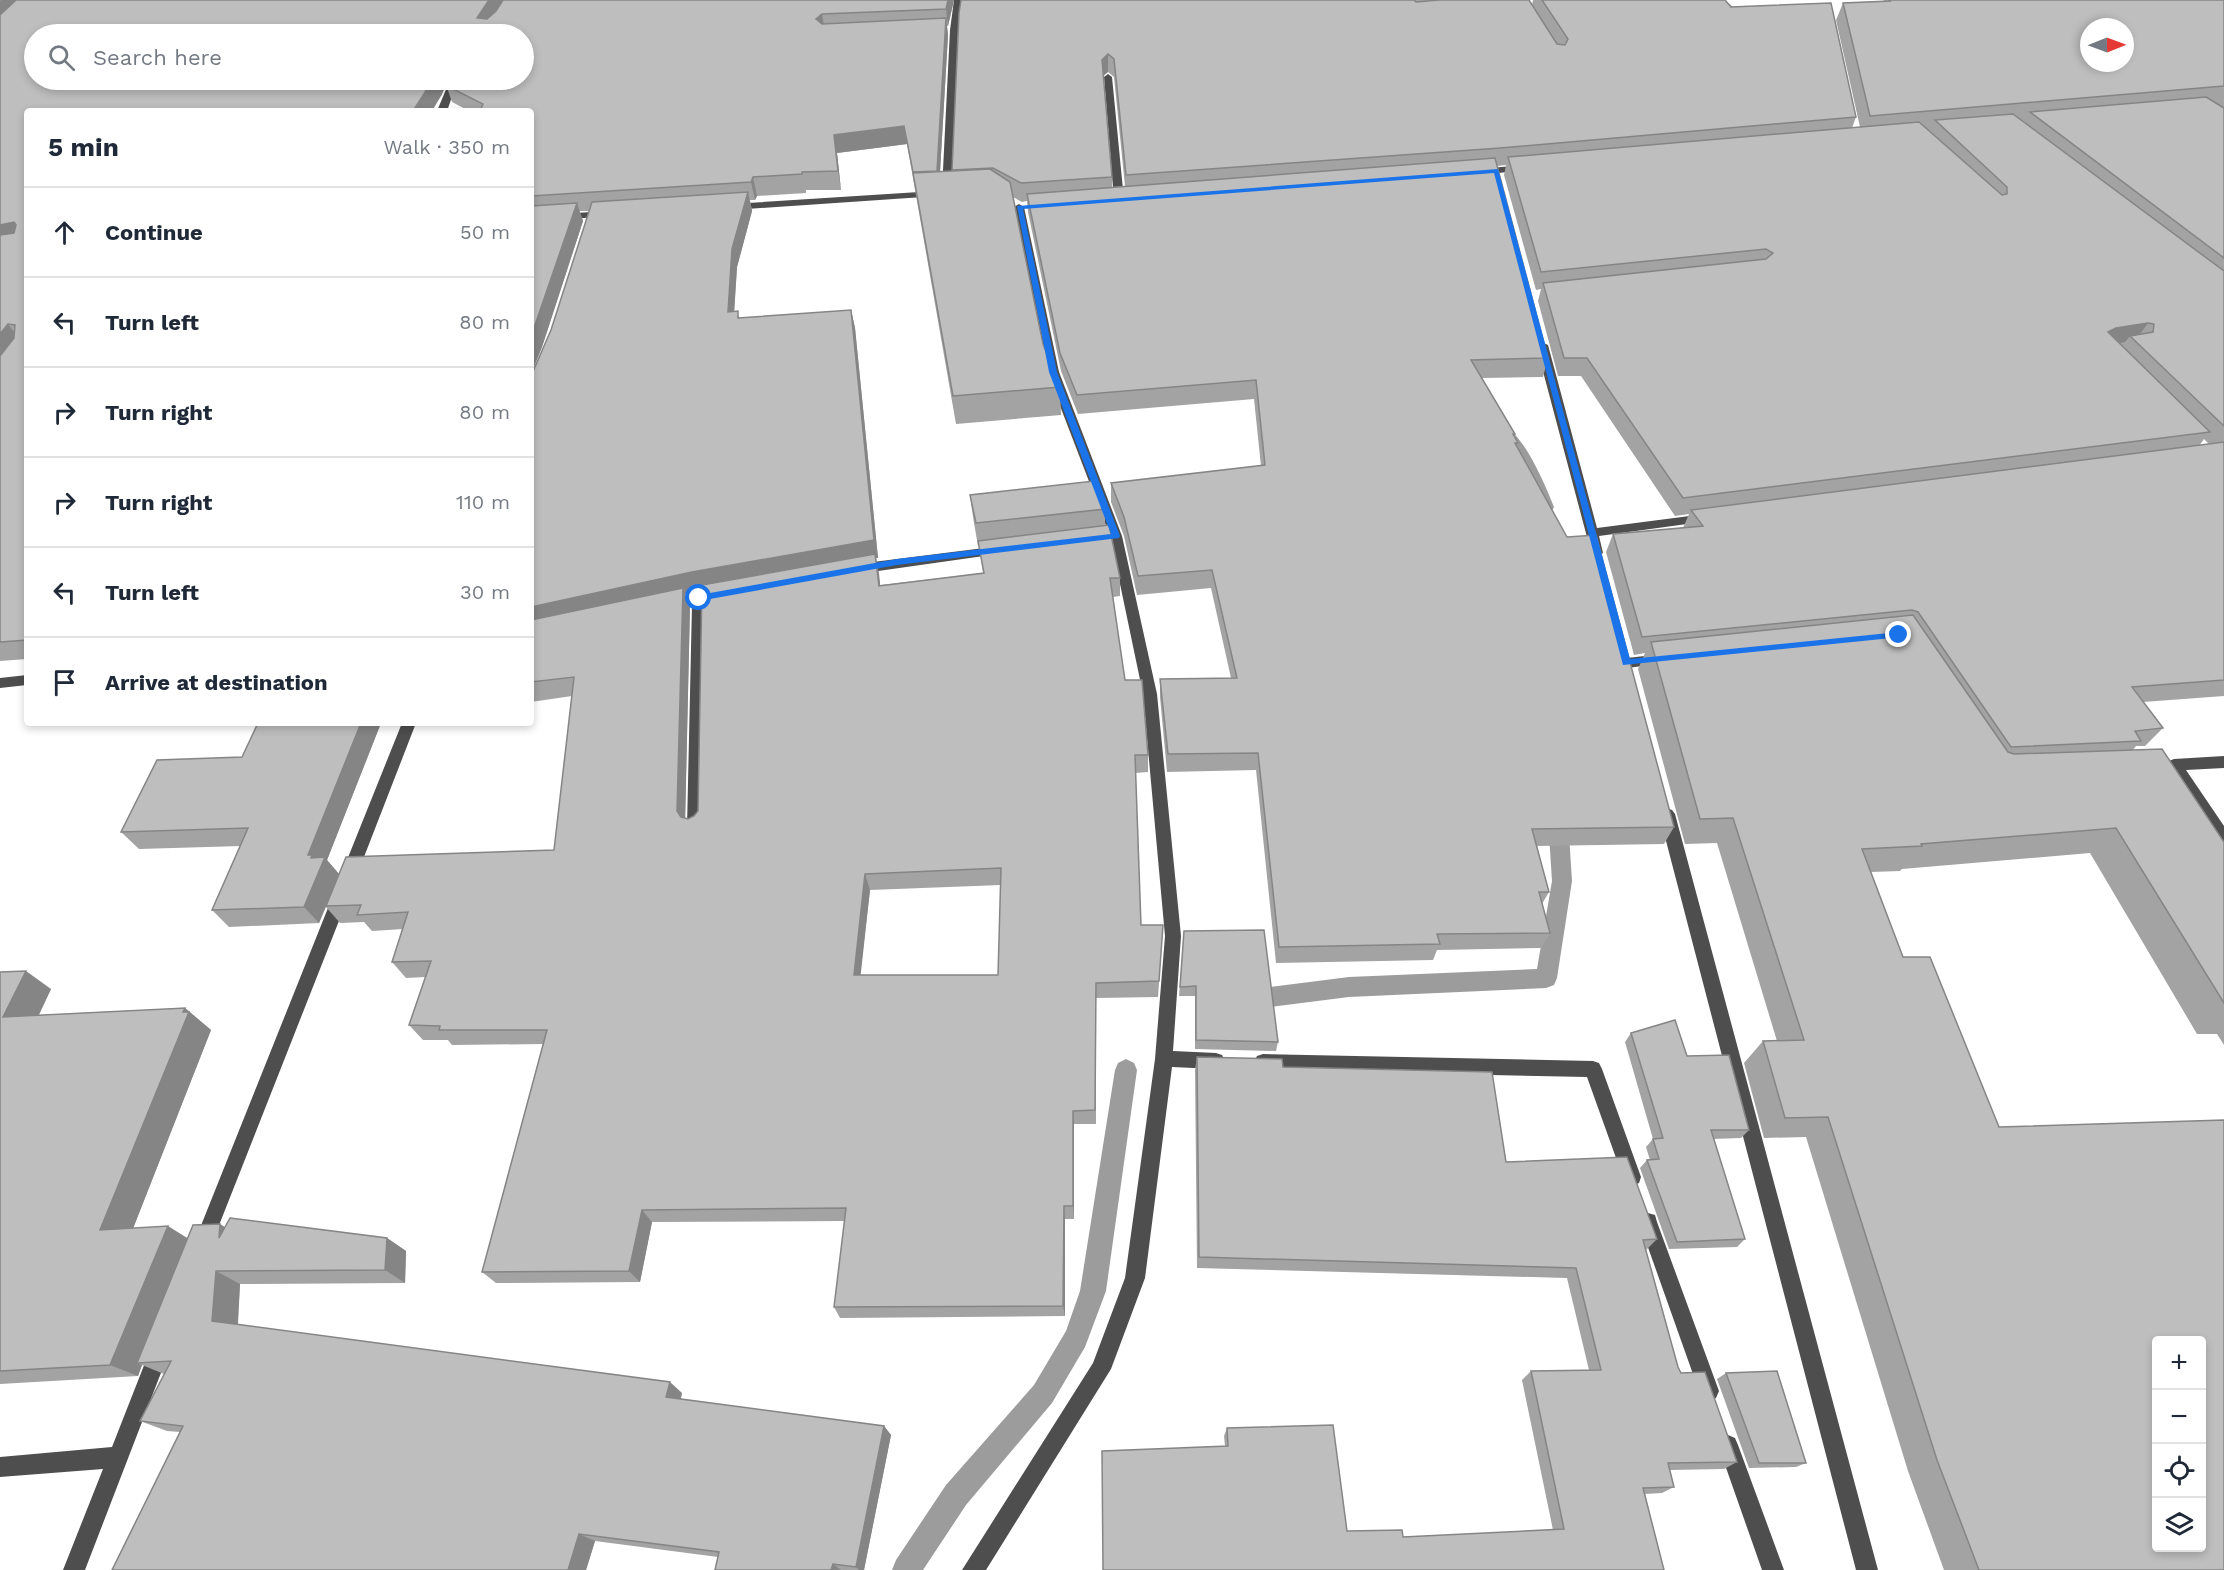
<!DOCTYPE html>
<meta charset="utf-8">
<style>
body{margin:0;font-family:"Work Sans",sans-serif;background:#f2f2f3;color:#1f2937}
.controls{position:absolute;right:18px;bottom:18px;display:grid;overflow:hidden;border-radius:6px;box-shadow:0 3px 9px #0003}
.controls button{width:54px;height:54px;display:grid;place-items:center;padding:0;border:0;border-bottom:2px solid #e0e1e3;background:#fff;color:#1f2937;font:30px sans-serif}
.compass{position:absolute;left:2080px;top:18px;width:54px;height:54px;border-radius:50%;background:#fff;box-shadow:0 3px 9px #0003;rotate:89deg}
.stop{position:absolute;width:18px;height:18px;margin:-14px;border:4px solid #1a73e8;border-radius:50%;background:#fff}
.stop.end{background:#1a73e8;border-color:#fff;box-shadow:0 2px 6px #0008}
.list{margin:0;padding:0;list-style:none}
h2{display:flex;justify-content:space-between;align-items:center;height:78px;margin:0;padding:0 24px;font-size:26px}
h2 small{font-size:20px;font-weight:400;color:#747a83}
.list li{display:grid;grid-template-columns:39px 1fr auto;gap:18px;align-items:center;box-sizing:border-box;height:90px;padding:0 24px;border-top:2px solid #e0e1e3}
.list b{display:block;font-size:22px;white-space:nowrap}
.list em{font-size:20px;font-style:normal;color:#747a83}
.icon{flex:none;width:33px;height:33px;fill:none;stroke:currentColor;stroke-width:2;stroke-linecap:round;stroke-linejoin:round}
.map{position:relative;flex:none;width:2224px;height:1570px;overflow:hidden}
.search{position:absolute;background:#fff;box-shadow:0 3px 9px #0003;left:24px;top:24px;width:510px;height:66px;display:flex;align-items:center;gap:15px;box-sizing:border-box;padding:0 21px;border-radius:33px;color:#747a83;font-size:22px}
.panel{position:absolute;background:#fff;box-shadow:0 3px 9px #0003;left:24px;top:108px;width:510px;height:618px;border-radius:6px}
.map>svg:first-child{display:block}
</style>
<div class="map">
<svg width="2224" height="1570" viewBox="0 0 2224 1570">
<rect width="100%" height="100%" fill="#fff"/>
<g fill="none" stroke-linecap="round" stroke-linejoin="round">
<path fill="#9c9c9c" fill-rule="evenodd" d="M1501 425C1523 431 1546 487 1554 507L1552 511H1540L1538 507 1520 466 1493 430Z
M1558 811 1565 813 1568 819 1572 881 1557 978 1554 985 1546 988 1349 997 1245 1010 1237 1007 1234 1000 1237 993 1245 990 1349 977 1537 969 1552 881 1548 819 1551 813Z
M1126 1059 1134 1063 1137 1070 1106 1291 1085 1347 1052 1403 966 1505 923 1570H892L896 1560 946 1485 1034 1385 1066 1331 1080 1291 1115 1070 1118 1063Z"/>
<path fill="#4e4e4e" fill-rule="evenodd" d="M954 0H962L958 30 952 190 947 193 942 190 950 30Z
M1108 74 1112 77 1124 200 1119 203 1114 200 1104 77Z
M450 80H458L447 111H437Z
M1525 165 1530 168 1528 170 1478 175 1473 172 1478 169Z
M935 191 938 192V196L732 210 727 207 732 204Z
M1019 204 1024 207 1059 372 1122 536 1157 694 1181 936 1173 1051 1216 1053 1222 1055 1225 1061 1222 1067 1216 1069 1172 1067 1145 1278 1111 1369 986 1570H962L1093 1363 1125 1278 1155 1059 1165 936 1143 694 1110 536 1047 372 1014 207Z
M606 211 610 212V216L531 222V216Z
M1542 342 1548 345 1597 528 1705 514 1709 515 1711 518 1709 521 1599 536 1603 553 1597 557 1592 556 1536 345Z
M1000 546 1006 550 1005 553 857 574 850 569 857 564Z
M721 589 726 591 728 594 726 597 706 602 703 828 700 832 695 834 690 832 687 828 692 604 668 609 661 604 668 599Z
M1662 654 1667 655 1669 659 1667 663 1627 668 1620 663 1627 658Z
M27 675V685L0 688V678Z
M402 723H416L357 875 355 880 349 882 343 880 341 875Z
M2224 756V768L2186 770 2224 826V844L2219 842 2167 765 2169 761 2174 759Z
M1667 808 1672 810 1675 814 1878 1570H1856L1659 814 1662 810Z
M340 891 346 893 348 898 212 1243 210 1250 203 1252 196 1250 194 1243 334 893Z
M1263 1054 1593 1061 1599 1063 1602 1069 1641 1177 1639 1183 1632 1186 1625 1183 1587 1077 1263 1070 1257 1068 1254 1062 1257 1056Z
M1648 1213 1655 1215 1657 1222 1719 1391 1716 1398 1709 1401 1702 1398 1699 1391 1639 1222 1641 1215Z
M159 1342 166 1345 169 1352 85 1570H63L103 1469 0 1477V1457L112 1447 152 1345Z
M1728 1435 1735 1438 1738 1445 1784 1570H1762L1718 1445 1721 1438Z"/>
</g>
<path fill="#a3a3a3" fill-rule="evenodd" d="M0 0H954L948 26H947L948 35 940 172 952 171 961 0H1529L1532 5 1533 0H1725L1856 117 1852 128 1860 127 1836 20 1843 3 1883 2 1884 0H2224V696L2143 702 2163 728 2145 746H2136L2133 750 2224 842V1045L2217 1034H2197L2090 853 1902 869 1900 871 1871 872 1903 957 1999 1127 2224 1570H1944L1908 1471 1806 1137 1764 1138 1744 1063 1763 1041H1777L1717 843 1685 844 1638 669 1645 653 1634 655 1606 552 1613 534 1683 528 1689 514 1675 516 1581 376H1558L1538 301 1541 289 1536 290 1504 175 1506 165 1497 166 1548 358 1543 377 1482 378 1515 434 1514 436 1518 443 1516 446 1674 827 1664 844 1537 846 1549 892 1542 904 1550 933 1541 948 1437 950 1433 960 1276 963 1256 770 1167 772 1160 697V679L1231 678 1211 588 1137 595 1124 536 1111 502V483L1261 466 1254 399 1078 414 1061 371 1028 212 1027 201 1022 202 1013 197 1043 344 1060 387 1061 415 956 424 907 144 837 153 841 190H806V193L757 196 755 200H750L752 211 737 267 734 311 740 318 851 310 855 328 878 558H876L880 585 983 573 979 545 978 546 973 517 970 495 1105 509V525L1120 578V596L1113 597 1125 680 1148 755V772L1135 773 1141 925H1163L1158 997 1096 998V1124H1074V1219H1065V1316L840 1318 834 1307 845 1221 652 1222 640 1282 496 1283 482 1272 543 1044 452 1045 448 1040H423L409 1025 425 977 406 978 392 962 403 929 372 931 364 922 340 923 326 907 319 923 229 927 212 910 241 846 139 849 121 832 242 757 258 723H381L327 860 339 874 554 850 572 696 531 702V376L551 330 589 211H579L583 221 542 347 531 374V111H469L452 102 446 85 441 96 27 111V659L0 661ZM34 34H524V80ZM1108 72 1114 77 1125 186 1112 187V177L1103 76ZM2204 439 2209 444 2199 446ZM702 590 698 811 694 816 688 819 685 818 690 607 685 594ZM1001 885 998 975H860L870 890Z
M1184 931 1278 1042 1276 1051 1195 1049V996H1179Z
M0 972 51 989 39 1015 185 1008 211 1030 133 1228 188 1238 225 1227 387 1238 406 1251 405 1283 240 1284 238 1325 682 1393 681 1399 884 1426 891 1435 864 1570H715L718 1557 595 1541 586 1570H112L180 1432 167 1431 140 1421 164 1374 142 1365 138 1376 0 1384Z
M1631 1033 1687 1056 1749 1130 1741 1138 1713 1139 1745 1239 1737 1247 1669 1249 1640 1168 1647 1160H1650L1646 1147 1653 1139 1625 1042Z
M1197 1057 1283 1067 1506 1162 1657 1239 1646 1250 1678 1367 1681 1373 1737 1462 1724 1469 1670 1470 1674 1487 1662 1493 1645 1494 1664 1570H1103L1225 1446 1224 1436 1227 1428 1347 1531 1403 1537 1553 1530 1522 1380 1531 1371 1589 1370 1567 1278 1197 1268 1195 1070Z
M1726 1373 1806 1463 1796 1467 1749 1468 1717 1379Z"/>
<path fill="#858585" d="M1 0H30L0 29V1Z
M489 0H506L484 34 477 18Z
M948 0H954L948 26 946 9Z
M822 14 825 31 816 19Z
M946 18 948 35 939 189 937 171Z
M1108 54V72L1102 77V60Z
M433 80H448L441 96 432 111H413Z
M904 126 907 144 837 153 841 190 838 171 834 135Z
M753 177 757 196 755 200 751 182Z
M748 192 752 211 737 267 733 331 728 312 732 249Z
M577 203 583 221 542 347 531 374V337Z
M14 222 27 241 0 246V225Z
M851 310 855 328 878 558H876L879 573 882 604 879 586 876 559 685 594 690 607 685 828 677 811 683 594 531 628V607Z
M2148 323 2135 341 2130 336 2125 342 2104 346 2108 332 2116 328Z
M8 324 22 343 0 371V334Z
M361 723H381L327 860 339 874 319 923 304 907 308 855Z
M865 874 870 890 859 990 854 975Z
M26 971 51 989 29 1035 3 1017Z
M185 1008 211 1030 127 1244 100 1230Z
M1073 1111 1074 1124V1219L1073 1206Z
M1064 1206 1065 1219V1316L1063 1306Z
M642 1210 652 1222 640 1282 629 1271Z
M220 1224 243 1238H219Z
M168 1226 192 1241 137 1363 142 1365 138 1376 110 1365Z
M387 1238 406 1251 405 1283 385 1270Z
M216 1271 240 1284 237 1334 212 1321Z
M670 1382 682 1393 678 1408 666 1397Z
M884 1426 891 1435 864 1570H859L856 1567Z
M579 1534 595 1541 586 1570H568Z
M833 1564 841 1570H831Z"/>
<path fill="#bebebe" stroke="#858585" stroke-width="1.5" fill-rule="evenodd" d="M16 0H489L477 18 487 19 496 11 503 0H948L946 9 822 14 816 19 822 24 946 18 937 171 913 172 904 126 834 135 838 171 802 172V174L753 177 751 182 531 196V111H480L483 104 445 85 447 80H524V34H34V80H433L413 111H27V640L0 642V356L14 338 15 325 8 324 0 334V235L14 233 16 225 14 222 0 225V15Z
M961 0H1414L1416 2 1439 0H1529L1557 44 1565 45 1568 39 1542 0H1725L1731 7 1831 3 1856 117 1500 148 1126 175 1114 59 1108 54 1102 60 1112 177 1021 183 993 168 952 170 959 13Z
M1889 0H2224V86L1870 116 1843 3 1890 1ZM2089 27H2125V63H2089Z
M2206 97 2224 108V258L2030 112Z
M2013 114 2224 271V426L2130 336 2153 332 2154 324 2148 323 2116 328 2108 332 2210 432 1683 498 1587 358H1564L1543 283 1766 259 1773 253 1766 249 1541 272 1508 157 1919 122 2002 195 2007 194V187L1935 120Z
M1495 158 1548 358 1471 360 1515 434H1513L1518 443H1515L1567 537 1596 535 1674 827 1532 829 1549 892H1539L1550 933 1437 934 1440 944 1279 947 1258 753 1168 754 1160 679 1237 678 1212 570 1138 576 1124 517 1111 483 1265 465 1256 380 1077 395 1060 353 1027 194Z
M990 169 1010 182 1043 344 1060 387 953 396 913 173Z
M748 192 732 249 728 312 738 311V318L851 310 874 540 692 572 531 607V376L551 330 592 202Z
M577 203 534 328 531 337V206Z
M2224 442V680L2132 687 2163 728 2135 731 2141 741 2011 747 1918 612 1912 610 1642 637 1613 534 1703 526 1691 510Z
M1094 481 1105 509 976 523 970 495Z
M1109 525 1120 578H1110L1125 680H1142L1148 755H1135L1141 925H1163L1159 981 1096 983 1095 1110 1073 1111V1206H1064L1063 1306 834 1307 846 1208 642 1210 629 1271 482 1272 547 1030H439L440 1026 409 1025 431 961 392 962 408 912 357 915 361 905 326 906 346 857 554 850 574 677 531 682V620L683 588 677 811 681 817 688 819 694 816 698 811 702 585 875 554 879 586 984 573 978 541ZM1001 868 998 975H854L865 874Z
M1913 615 2008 752 2014 754 2162 749 2224 842V1003L2116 828 1921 844 1922 846 1862 849 1903 957H1930L1999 1127 2224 1120V1570H1979L1937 1460 1828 1117 1785 1118 1763 1041 1804 1040 1733 818 1700 819 1651 642ZM2157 1341H2202V1548H2157Z
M258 723H361L308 855H312L311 858 325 857 304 907 212 910 248 828 121 832 157 760 242 757Z
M1264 930 1278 1042 1196 1040V986L1180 987 1184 931Z
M26 971 3 1017 185 1008 183 1012H189L100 1230 168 1226 110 1365 0 1371V972Z
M1675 1020 1687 1056 1729 1055 1749 1130H1711L1745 1239 1677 1242 1647 1160 1659 1159 1653 1139 1663 1138 1631 1033Z
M1197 1057 1282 1059 1283 1067 1492 1072 1506 1162 1627 1157 1657 1239 1643 1240 1678 1367 1681 1373 1705 1372 1737 1462 1668 1463 1674 1487 1643 1488 1664 1570H1103L1102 1451 1228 1446 1227 1428 1333 1425 1347 1531 1402 1530 1403 1537 1564 1529 1531 1371 1601 1370 1576 1268 1199 1257Z
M230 1218 387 1238 385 1270 216 1271 212 1321 670 1382 666 1397 884 1426 856 1567 833 1564 831 1570H715L719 1552 579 1534 568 1570H112L183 1426 140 1421 171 1361 137 1363 193 1225 220 1224 219 1238Z
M1777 1371 1806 1463H1759L1726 1373Z"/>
<path fill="#1a73e8" d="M1498 169 1630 659 1899 632 1902 633V637L1623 665 1494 173 1023 209 1057 372 1120 536 1119 538 897 565 699 601 695 598 699 595 897 559 1111 534 1049 372 1017 206Z"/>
</svg>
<div class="controls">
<button>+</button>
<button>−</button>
<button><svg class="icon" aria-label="locate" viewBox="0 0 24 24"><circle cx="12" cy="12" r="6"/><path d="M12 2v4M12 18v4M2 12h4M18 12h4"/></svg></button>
<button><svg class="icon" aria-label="layers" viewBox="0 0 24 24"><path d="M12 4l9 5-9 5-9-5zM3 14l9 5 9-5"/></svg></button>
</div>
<svg class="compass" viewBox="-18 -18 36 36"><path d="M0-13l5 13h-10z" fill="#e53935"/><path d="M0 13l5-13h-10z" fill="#747a83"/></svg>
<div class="stop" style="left:699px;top:598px"></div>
<div class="stop end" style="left:1899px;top:635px"></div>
<div class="search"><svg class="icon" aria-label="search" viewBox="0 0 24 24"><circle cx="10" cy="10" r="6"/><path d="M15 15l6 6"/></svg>Search here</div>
<section class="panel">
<h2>5 min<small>Walk · 350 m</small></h2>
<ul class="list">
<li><svg class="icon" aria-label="ahead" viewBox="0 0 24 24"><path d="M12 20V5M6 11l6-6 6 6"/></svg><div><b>Continue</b></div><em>50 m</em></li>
<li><svg class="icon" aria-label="left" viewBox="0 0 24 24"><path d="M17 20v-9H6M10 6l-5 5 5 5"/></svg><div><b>Turn left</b></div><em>80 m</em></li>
<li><svg class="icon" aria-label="right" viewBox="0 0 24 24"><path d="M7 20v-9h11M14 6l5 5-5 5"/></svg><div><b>Turn right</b></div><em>80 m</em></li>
<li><svg class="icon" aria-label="right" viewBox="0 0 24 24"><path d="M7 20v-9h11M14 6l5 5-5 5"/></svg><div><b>Turn right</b></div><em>110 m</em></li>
<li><svg class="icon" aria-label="left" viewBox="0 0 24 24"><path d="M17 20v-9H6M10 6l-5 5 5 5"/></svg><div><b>Turn left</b></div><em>30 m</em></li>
<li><svg class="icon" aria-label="arrive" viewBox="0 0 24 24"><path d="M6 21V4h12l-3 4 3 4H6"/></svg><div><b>Arrive at destination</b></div></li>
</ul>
</section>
</div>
